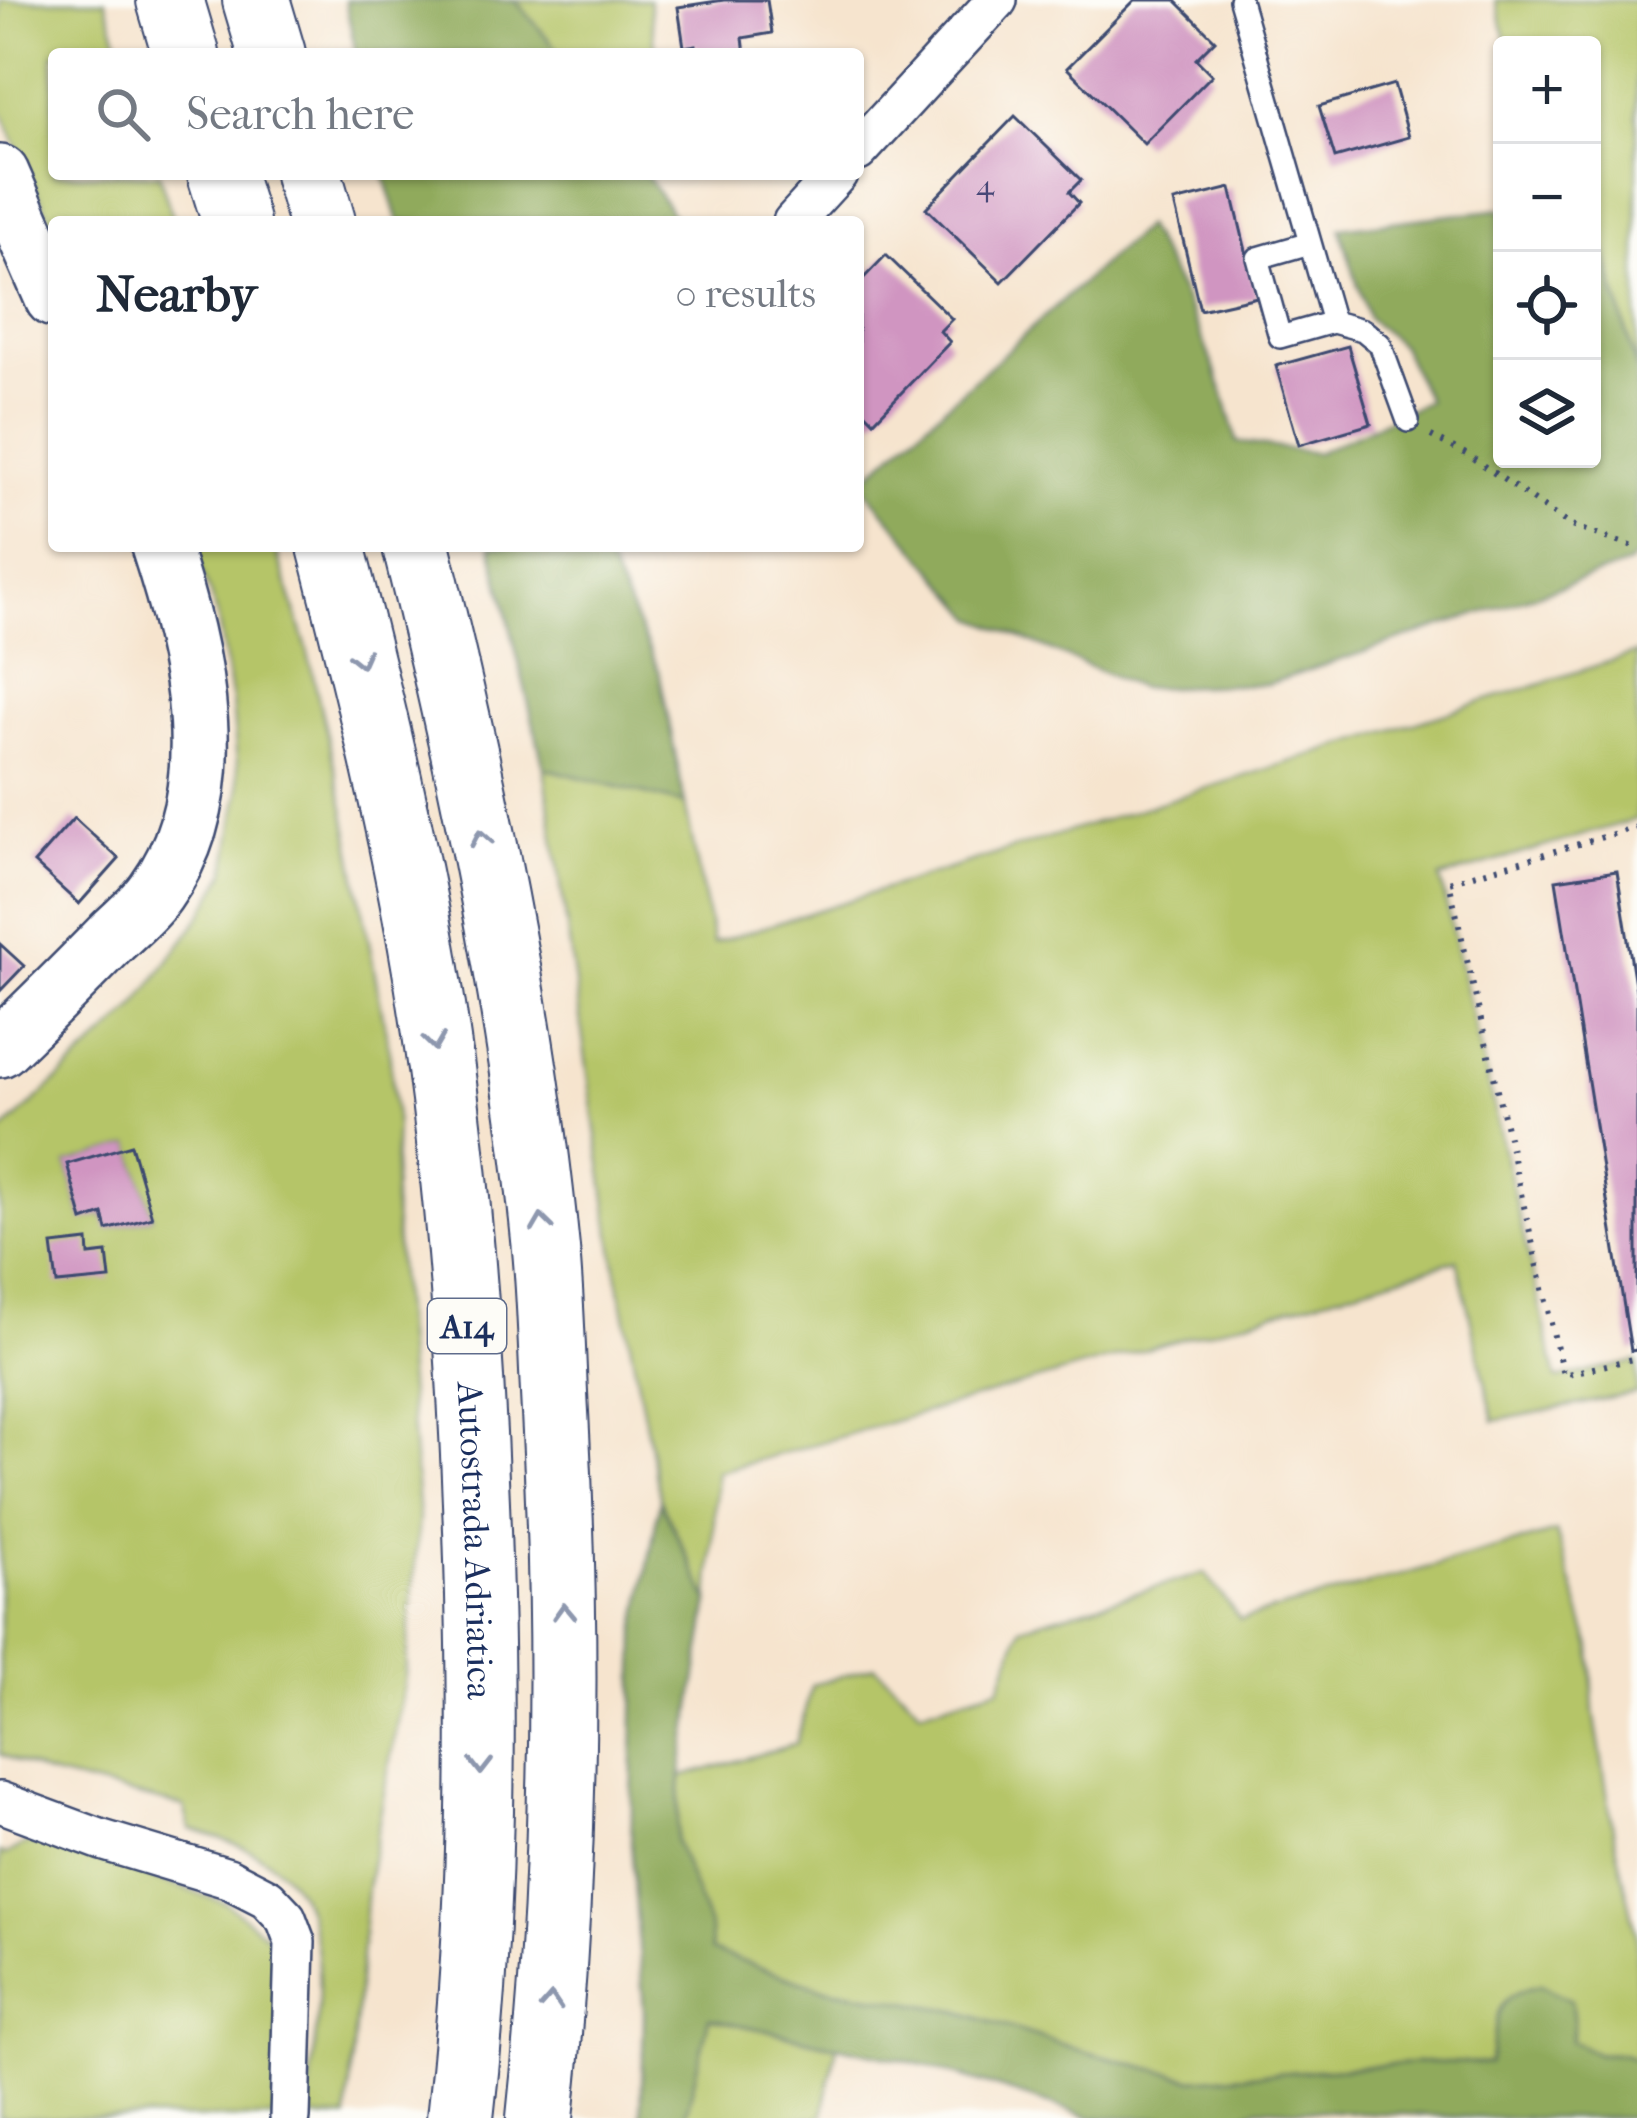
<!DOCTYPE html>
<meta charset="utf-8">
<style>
body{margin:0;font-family:"IM FELL French Canon",serif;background:#f2f2f3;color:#1f2937}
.controls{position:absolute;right:36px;top:36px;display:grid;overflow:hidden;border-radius:12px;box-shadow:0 3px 9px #0004}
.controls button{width:108px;height:108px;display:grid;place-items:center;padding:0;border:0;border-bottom:3px solid #e0e1e3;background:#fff;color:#1f2937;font:60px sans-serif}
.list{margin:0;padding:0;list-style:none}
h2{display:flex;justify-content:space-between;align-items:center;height:156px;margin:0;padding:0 48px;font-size:51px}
h2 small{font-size:39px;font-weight:400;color:#747a83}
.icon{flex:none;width:66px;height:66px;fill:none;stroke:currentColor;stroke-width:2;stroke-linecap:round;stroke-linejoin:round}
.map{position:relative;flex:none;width:1637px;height:2118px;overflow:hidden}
.search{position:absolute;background:#fff;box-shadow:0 3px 9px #0004;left:48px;top:48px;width:816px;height:132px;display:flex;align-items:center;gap:30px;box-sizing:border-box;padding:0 42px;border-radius:12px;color:#747a83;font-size:45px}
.panel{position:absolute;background:#fff;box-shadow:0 3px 9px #0004;left:48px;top:216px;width:816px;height:336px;border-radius:12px}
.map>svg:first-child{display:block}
</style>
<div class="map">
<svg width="1637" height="2118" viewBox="0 0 1637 2118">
<rect width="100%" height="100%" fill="#fdfcf7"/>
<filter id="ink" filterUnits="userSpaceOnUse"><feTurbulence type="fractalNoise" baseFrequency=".00833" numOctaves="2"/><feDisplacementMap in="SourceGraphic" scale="24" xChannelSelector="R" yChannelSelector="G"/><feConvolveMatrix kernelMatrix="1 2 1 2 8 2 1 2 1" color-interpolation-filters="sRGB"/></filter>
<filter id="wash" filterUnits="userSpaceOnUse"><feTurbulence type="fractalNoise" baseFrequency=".004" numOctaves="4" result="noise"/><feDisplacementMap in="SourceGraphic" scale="48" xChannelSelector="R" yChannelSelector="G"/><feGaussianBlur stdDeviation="2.7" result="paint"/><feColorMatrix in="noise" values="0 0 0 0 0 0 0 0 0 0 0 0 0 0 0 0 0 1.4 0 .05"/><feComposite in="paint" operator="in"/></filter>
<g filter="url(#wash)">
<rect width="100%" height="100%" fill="#f6e4ce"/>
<path fill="#b5c568" stroke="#687a63" stroke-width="3" fill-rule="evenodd" d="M0 0H105L122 54H54V174H159L174 222H54V228L0 109Z
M515 0H649L656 54H561Z
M1495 0H1637V371L1600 231 1592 229V45H1508Z
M193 546H275L307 649 344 808 389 1049 396 1120 393 1202 419 1519 405 1677 367 1888 347 2118H307C313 2046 340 1928 283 1873 259 1849 222 1839 190 1829L184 1807 44 1773 0 1754V1134L132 1011 203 913 226 872 239 790 232 701 217 614ZM131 1145 152 1217 108 1229 103 1214 83 1220 67 1164Z
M1637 653V819L1440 878 1557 1379 1637 1361V1393L1494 1421 1457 1260 717 1472 709 1601 660 1500 615 1262 544 768 685 804 713 943Z
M1556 1532 1591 1647 1594 1712 1614 1835 1637 1937V2061L1623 2054H1598L1571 2041 1574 2023 1495 2036 1489 2063 1429 2062 1194 2079 1089 2053 957 2011 818 1987 710 1951 676 1842 681 1777 796 1744 812 1685 875 1666 921 1710 1000 1687 1021 1627 1205 1573 1240 1620Z
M51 1843 226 1903 271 1939 281 1990 274 2118H0V1852L6 1855 25 1844Z
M709 2018 837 2046 822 2118H685Z"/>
<path fill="#90aa5c" stroke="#566c5d" stroke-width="3" d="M345 0H515L561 54H356Z
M384 174H646L677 222H399Z
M1502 209V459H1592V229L1599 231 1637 371V555L1629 564 1268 684 1139 688 975 618 860 483 1145 226C1184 295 1219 364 1237 442L1316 453 1428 401 1401 346 1368 318 1340 228Z
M491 546H601L659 671 685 804 544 768Z
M660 1500 709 1601 681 1776 676 1842 710 1929 711 1951 818 1987 957 2011 1089 2053 1194 2079 1429 2062 1489 2063C1501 2018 1487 1997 1541 1985L1571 2000 1574 2024 1571 2041 1598 2054H1623L1637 2061V2118H1488L1259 2108 1234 2118H1093L929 2066 709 2018 685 2118H641L644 2013 631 1843 636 1631Z"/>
<g id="blocks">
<path fill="#d095c1" d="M724 0H767L772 33 743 38 745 54H697L696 45 684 47 678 7Z
M1135 0H1175L1215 40 1196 59 1212 75 1144 144 1067 68Z
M1394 84 1409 137 1335 158 1319 106Z
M1015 116 1081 180 1069 192 1079 203 1002 282 926 208Z
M1231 188 1257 297 1200 310 1174 202Z
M886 255 952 319 940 331 950 342 874 421 858 405V284Z
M1348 346 1371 424 1299 445 1276 366Z
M74 818 119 859 79 904 34 863Z
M1617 871 1637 997V1350L1631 1351 1556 880Z
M0 944 24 966 0 991Z
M131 1145 152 1217 107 1230 103 1214 83 1221 67 1164Z
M88 1241 89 1255 107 1253 110 1279 57 1284 52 1245Z"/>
</g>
</g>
<g filter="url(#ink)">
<use href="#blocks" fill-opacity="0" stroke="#3c4a6f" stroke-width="3"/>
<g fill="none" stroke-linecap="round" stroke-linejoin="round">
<g stroke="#3c4a6f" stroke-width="26">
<path id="lane" d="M1240 0 1333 322 1280 337 1258 258 1310 243
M1333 322 1363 330 1380 344 1408 421"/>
</g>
<g stroke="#3c4a6f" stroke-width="44">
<path id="street" d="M858 151 997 0
M793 222 837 174
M0 1802 102 1840 228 1878 267 1898 286 1918 295 1942 290 2118"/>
</g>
<g stroke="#3c4a6f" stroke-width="62">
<path id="secondary" d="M0 174 54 298
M0 1048C38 1012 75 975 111 938 126 923 144 909 156 892 229 791 195 654 160 546"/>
</g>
<g stroke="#3c4a6f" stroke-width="70">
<g id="highway">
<path d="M170 0 186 54"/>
<path d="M256 0 272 54"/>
<path d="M221 174 236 222"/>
<path d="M308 174 322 222"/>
<path id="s1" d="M331 546C364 675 396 804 420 935 454 1122 469 1313 476 1503 484 1708 484 1913 460 2118"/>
<path d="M416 546C473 777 523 1013 546 1249 551 1303 552 1358 555 1412 568 1648 565 1883 540 2118"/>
</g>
</g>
<path stroke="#3c4a6f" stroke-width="6" stroke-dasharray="3 9" stroke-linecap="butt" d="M1431 436 1468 455 1571 526 1637 548
M1637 827 1449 882 1563 1375 1637 1358"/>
<use href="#lane" stroke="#fff" stroke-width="21"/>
<use href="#street" stroke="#fff" stroke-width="39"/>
<use href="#secondary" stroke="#fff" stroke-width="57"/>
<use href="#highway" stroke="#fff" stroke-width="66"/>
</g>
<defs><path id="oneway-chevron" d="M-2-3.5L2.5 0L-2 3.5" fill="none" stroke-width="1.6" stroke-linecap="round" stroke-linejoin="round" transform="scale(3)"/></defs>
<g stroke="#8d97ae">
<use href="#oneway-chevron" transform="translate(360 659) rotate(76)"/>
<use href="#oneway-chevron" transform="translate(481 838) rotate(-101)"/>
<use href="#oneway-chevron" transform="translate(434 1042) rotate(82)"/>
<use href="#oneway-chevron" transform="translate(542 1223) rotate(-98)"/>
<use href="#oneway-chevron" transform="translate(564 1612) rotate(-92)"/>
<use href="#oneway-chevron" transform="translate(481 1766) rotate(90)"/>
<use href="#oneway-chevron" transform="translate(551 2002) rotate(-86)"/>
</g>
</g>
<g text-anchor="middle" stroke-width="10" stroke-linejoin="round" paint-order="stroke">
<g font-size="30" fill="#484877">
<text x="985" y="195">4</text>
</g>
<rect fill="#fdfcf7" stroke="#5f6c8c" stroke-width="3" x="428" y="1299" width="78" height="54" rx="9"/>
<g font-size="33" font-weight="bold" fill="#1b2f5e">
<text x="467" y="1338">A14</text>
</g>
<g font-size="36" fill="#1b2f5e" stroke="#fdfcf7">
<text dy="13" stroke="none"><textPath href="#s1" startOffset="1008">Autostrada Adriatica</textPath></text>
</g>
</g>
</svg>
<div class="controls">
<button>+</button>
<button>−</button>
<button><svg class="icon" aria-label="locate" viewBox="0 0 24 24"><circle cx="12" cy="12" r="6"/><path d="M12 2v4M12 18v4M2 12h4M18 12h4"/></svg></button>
<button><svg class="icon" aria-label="layers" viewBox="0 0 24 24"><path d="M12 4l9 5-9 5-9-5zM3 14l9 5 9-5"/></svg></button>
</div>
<div class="search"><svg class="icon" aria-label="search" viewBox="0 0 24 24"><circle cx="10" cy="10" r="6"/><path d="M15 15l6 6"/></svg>Search here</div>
<section class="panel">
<h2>Nearby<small>0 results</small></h2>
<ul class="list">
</ul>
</section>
</div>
